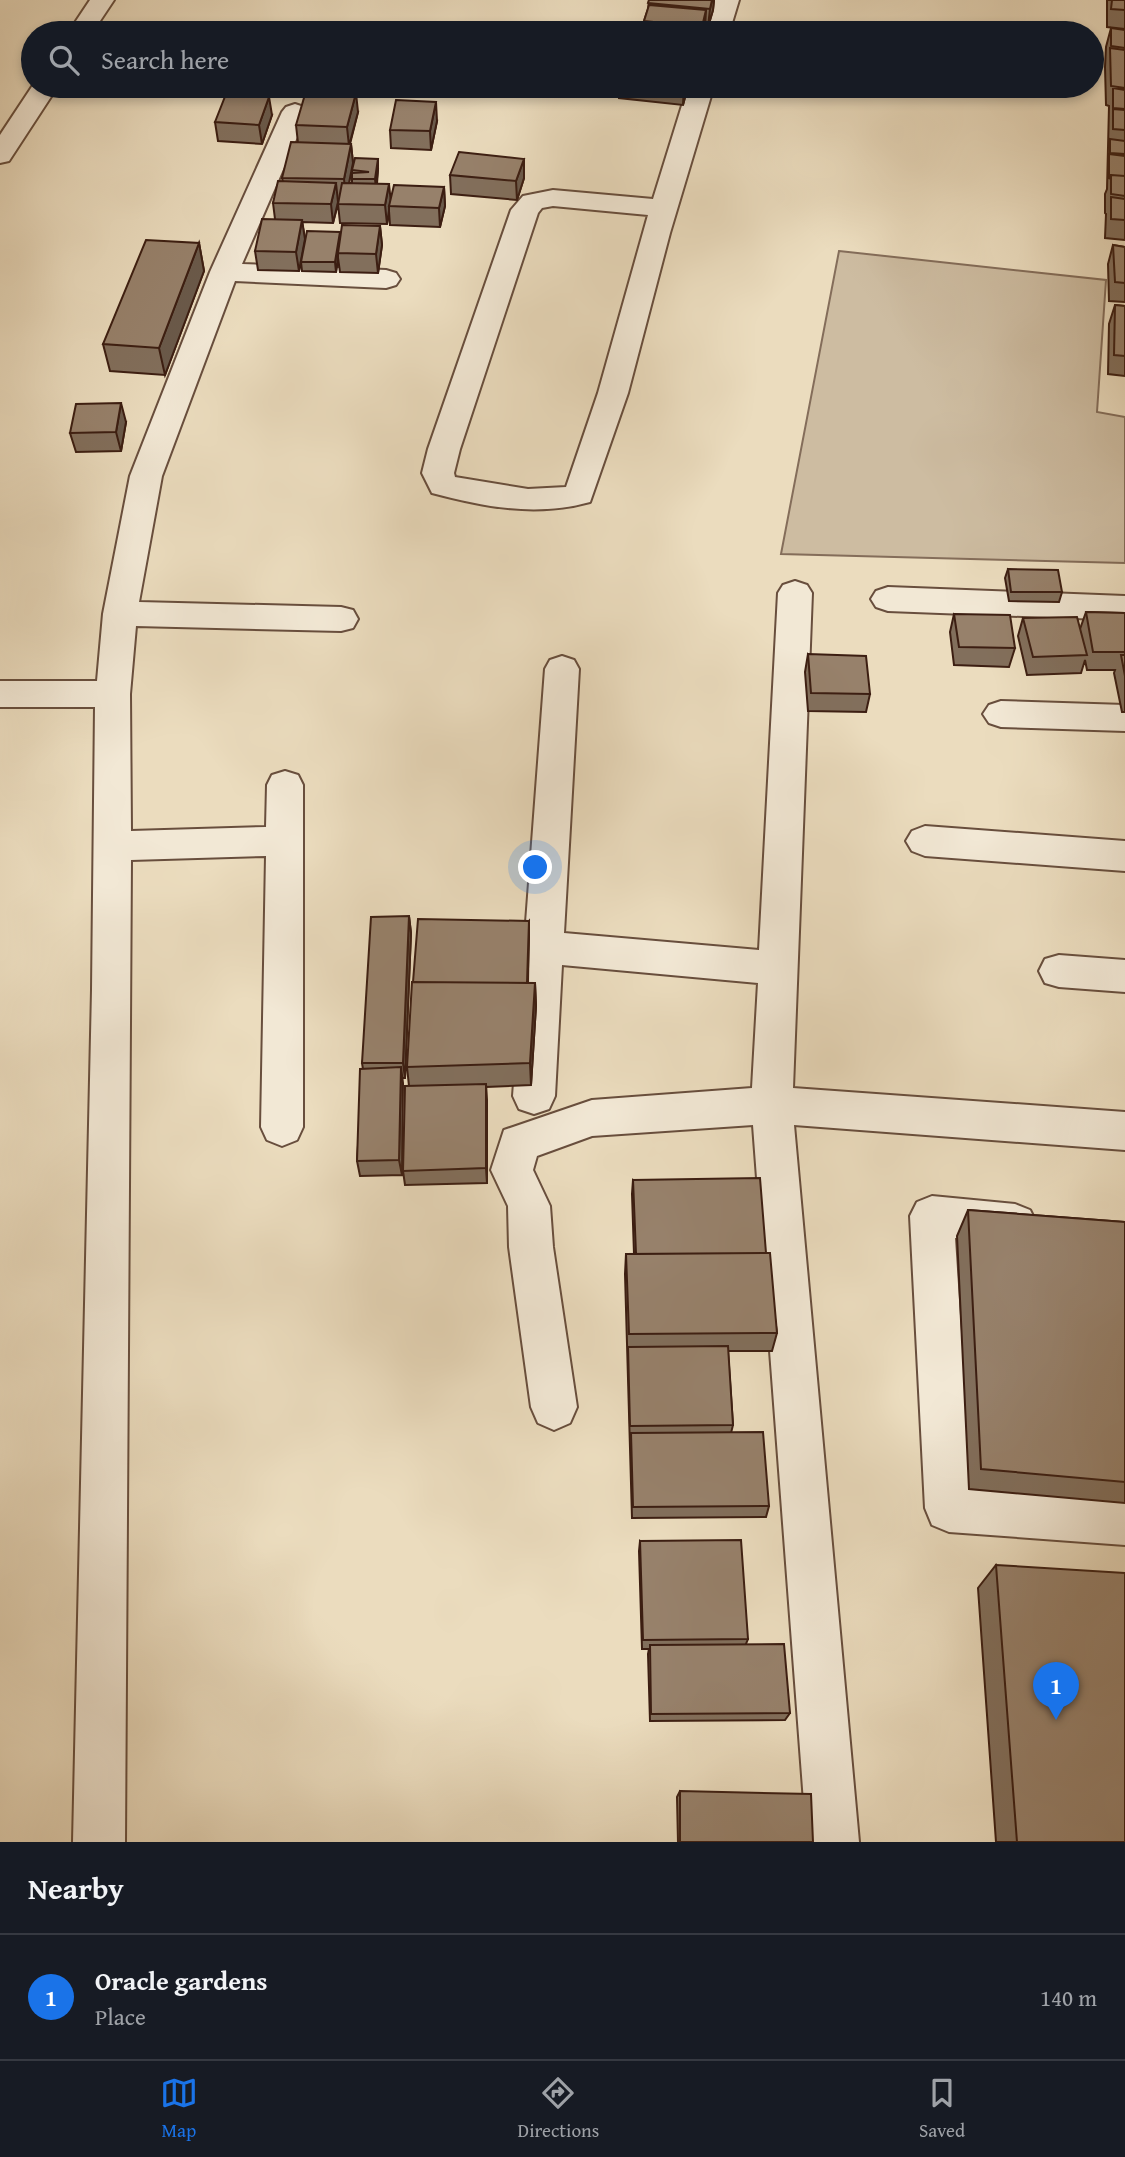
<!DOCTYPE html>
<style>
body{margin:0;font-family:"Gentium Book Plus",serif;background:#242831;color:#f1f3f6}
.you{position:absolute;left:536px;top:868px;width:24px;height:24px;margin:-18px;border:5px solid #fff;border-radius:50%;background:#1a73e8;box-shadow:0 0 0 10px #1a73e833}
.badge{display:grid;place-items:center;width:46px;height:46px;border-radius:50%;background:#1a73e8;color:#fff;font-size:23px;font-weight:700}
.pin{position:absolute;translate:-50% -58px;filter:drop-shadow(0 2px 4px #0008)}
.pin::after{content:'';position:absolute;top:37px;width:24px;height:21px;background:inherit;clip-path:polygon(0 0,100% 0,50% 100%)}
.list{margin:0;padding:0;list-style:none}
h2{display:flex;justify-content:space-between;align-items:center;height:91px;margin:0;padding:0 28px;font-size:30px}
h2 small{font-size:23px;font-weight:400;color:#9ea1a6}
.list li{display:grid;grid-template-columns:46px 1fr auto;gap:21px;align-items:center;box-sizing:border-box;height:126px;padding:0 28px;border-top:2px solid #363941}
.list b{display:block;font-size:26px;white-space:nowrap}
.list p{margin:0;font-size:23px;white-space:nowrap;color:#9ea1a6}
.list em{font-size:23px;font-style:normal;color:#9ea1a6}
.icon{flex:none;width:38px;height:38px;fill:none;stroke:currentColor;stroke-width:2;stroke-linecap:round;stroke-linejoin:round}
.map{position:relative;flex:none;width:1125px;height:1842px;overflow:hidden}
.search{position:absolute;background:#171b24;box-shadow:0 4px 10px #0003;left:21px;right:21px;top:21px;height:77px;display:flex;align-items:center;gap:18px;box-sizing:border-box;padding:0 24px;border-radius:38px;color:#9ea1a6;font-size:26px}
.sheet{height:217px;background:#171b24}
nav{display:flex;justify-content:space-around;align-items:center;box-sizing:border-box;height:98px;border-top:2px solid #363941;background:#171b24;font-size:19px;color:#9ea1a6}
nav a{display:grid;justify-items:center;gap:4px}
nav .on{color:#1a73e8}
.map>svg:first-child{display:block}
</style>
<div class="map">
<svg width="1125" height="1842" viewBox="0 0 1125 1842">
<rect width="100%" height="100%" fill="#ebdcbe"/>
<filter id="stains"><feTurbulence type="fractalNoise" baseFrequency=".00286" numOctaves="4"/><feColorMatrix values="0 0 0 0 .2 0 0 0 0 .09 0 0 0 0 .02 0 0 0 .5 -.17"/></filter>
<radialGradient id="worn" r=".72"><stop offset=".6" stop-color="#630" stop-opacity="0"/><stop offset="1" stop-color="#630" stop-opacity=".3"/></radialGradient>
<path fill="#cdbca1" stroke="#846d5a" stroke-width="2" d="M839 251 1106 280 1097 412 1125 417V563L781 554Z"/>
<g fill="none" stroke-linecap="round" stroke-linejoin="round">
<g stroke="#684e3d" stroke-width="4">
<path id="minor" d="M90 0H114L92 33H68Z
M715 0H739L729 33H705Z
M33 85 58 86 9 161 0 163V135Z
M688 86H714L670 233 628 393 590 502C536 517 485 507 432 493L422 473 428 449 511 210 523 196 553 190 653 199ZM553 206 648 215 598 393 566 487 528 489 455 477 454 473 460 449 538 213 542 208Z
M295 104 304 107 308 112 242 264 386 270 396 273 400 279 396 285 386 288 235 281 162 476 139 602 341 607 353 610 358 619 353 628 341 631 136 626 130 694 131 831 266 827 267 785 272 775 285 771 298 775 303 785V1127L297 1140 282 1146 267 1140 261 1127 266 856 131 860 125 1842H73L92 990 95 707H0V681H97L103 614 130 476 210 272 282 112 286 107Z
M795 581 807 585 812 593 793 1088 1125 1112V1150L794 1125 859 1842H807L753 1125 592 1136 537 1156 533 1170 550 1206 553 1247 577 1407 570 1423 554 1430 538 1423 531 1407 509 1247 508 1206 491 1170 504 1130 592 1100 752 1088 758 983 562 965 555 1096 549 1109 534 1114 519 1109 513 1096 545 669 550 660 562 656 574 660 579 669 564 933 759 950 778 593 783 585Z
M888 587 1125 596V620L888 611 876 607 871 599 876 591Z
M1001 701 1125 705V731L1001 727 989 723 983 714 989 705Z
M925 826 1125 841V871L925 856 912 851 906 841 912 831Z
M1059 955 1125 960V992L1059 987 1045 983 1039 971 1045 959Z
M932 1196 1015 1204 1030 1210 1037 1224 1030 1238 1015 1244 955 1238 971 1486 1125 1497V1545L949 1532 932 1525 925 1508 910 1216 917 1202Z"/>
</g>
<use href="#minor" fill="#f2e8d5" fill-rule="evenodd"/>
</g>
<path fill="#826f5c" stroke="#3c1e12" stroke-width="2" d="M649 0H714L713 10 708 27H705L704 33H640L648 9Z
M1107 0H1125V29L1107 27Z
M1111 28 1125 30V240L1105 238 1106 214 1105 213V194L1107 189 1109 106 1106 105 1105 67 1106 47Z
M620 86H688L683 105 619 98Z
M358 112 350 144H351L353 163 349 183H352V170L378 169 377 184 390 199 444 187 445 206 440 227 390 225 389 211 387 224 340 223 338 204 333 223 302 222 305 239 299 271 258 270 255 251 275 219 273 203 283 182 282 178 298 143 296 125Z
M272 115 262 144 218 141 215 122Z
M437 121 431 150 391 148 390 130Z
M524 159V178L517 200 451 194 450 175Z
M380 226 382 245 378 273 340 272 338 258 336 272 302 271 301 262 340 237Z
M199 243 204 271 165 375 110 371 103 344Z
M1113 245 1125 247V302L1109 301 1108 264Z
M1115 305 1125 306V376L1108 374 1109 324Z
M126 422 121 451 76 452 70 433Z
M1008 569 1062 592 1059 602 1009 601 1005 578Z
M1086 612 1125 613V712H1122L1114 673 1115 670H1087L1085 660 1081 673 1027 675 1018 636 1023 618 1080 629Z
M954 614 1015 648 1009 667 954 665 950 632Z
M808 654 870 694 866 712 808 711 805 672Z
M409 916 411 933 405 1078H402V1175L360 1176 357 1161 363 1069 362 1063Z
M529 921 528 983H535L536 1006 531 1085 486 1087 487 1183 405 1185 403 1171 409 1086 407 1067Z
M633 1180 766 1253 777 1333 772 1351H728L733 1425 731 1433 769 1506 766 1517 632 1518 625 1274 626 1254H634L632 1194Z
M968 1210 1125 1222V1503L969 1489 957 1236Z
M640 1541 748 1639 746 1644 790 1713 785 1720 650 1721 648 1654 649 1649H642L639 1551Z
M996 1565 1125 1842H996L978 1588Z
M680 1791 813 1842H678L677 1797Z"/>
<path fill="#6a5a4b" stroke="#3c1e12" stroke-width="2" d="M712 0H714L713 10 708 27 710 9Z
M706 10 705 29 704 33H701L702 27Z
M684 86H688L683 105Z
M356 93 358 112 349 146 347 127Z
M269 97 272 115 262 144 259 125Z
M436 102 437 121 431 150 430 131Z
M351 144 353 163 346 198 344 179Z
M378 159V169L376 188 375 179Z
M524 159V178L517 200 516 181Z
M336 183 338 202 333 223 331 204Z
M389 184 391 203 389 206V211L387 224 385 205Z
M444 187 445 206 440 227 439 208Z
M302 220 305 239 299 271 296 252Z
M380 226 382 245 378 273 376 254Z
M340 232 341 241 338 253V258L336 272 335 262Z
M199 243 204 271 165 375 159 348Z
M121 403 126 422 121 451 116 432Z
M409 916 411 933 405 1078 403 1063Z
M529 921V937L527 1001 526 985Z
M535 983 536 1006 531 1085 530 1063Z
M401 1067 403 1083 402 1175 399 1160Z
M486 1084 487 1100V1183L486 1168Z"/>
<path fill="#97816b" stroke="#3c1e12" stroke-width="2" d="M649 0H712L710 9 648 3Z
M1112 0H1125V10L1111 9Z
M649 5 706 10 702 27 644 21Z
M643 23 698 28 697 33H640Z
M1111 28 1125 30V48L1111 46Z
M1110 48 1125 50V88L1111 86Z
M1113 88 1125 90V109L1113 108Z
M306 91 356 93 347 127 296 125Z
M226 94 269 97 259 125 215 122Z
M396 100 436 102 430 131 390 130Z
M1113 109 1125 110V130L1113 129Z
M1110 139 1125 141V154L1110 153Z
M291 142 351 144 344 179 282 178Z
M459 152 524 159 516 181 450 175Z
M1109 154 1125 156V176L1111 175 1109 179Z
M355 158 378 159 375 179H352V173L369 172 352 170Z
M1111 175 1125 176V196L1111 194Z
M278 181 336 183 331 204 273 203Z
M342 183 389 184 385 205 338 204Z
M394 185 444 187 439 208 389 206Z
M1111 197 1125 199V220L1111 219Z
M262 219 302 220 296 252 255 251Z
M342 225 380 226 376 254 338 253Z
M307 231 340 232 335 262H301Z
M146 240 199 243 159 348 103 344Z
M1113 245 1125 247V283L1115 282Z
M1115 305 1125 306V356L1114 355Z
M121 403 116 432 70 433 76 404Z
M1008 569 1058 570 1062 592H1011Z
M1086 612 1125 613V652H1093Z
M954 614 1010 615 1015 648 959 647Z
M1077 617 1087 655 1033 657 1023 618Z
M808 654 866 656 870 694 811 693Z
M1121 655H1125V676Z
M409 916 403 1063H362L371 917Z
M418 919 529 921 527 983 413 982Z
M412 982 535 983 530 1063 407 1067Z
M401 1067 399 1160 357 1161 360 1069Z
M486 1084V1168L403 1171 405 1086Z
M760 1178 766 1253 636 1254 633 1180Z
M968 1210 1125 1222V1482L981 1469Z
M770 1253 777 1333 629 1334 626 1254Z
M728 1346 733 1425 630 1426 628 1347Z
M763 1432 769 1506 633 1507 631 1433Z
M741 1540 748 1639 643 1640 640 1541Z
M996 1565 1125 1573V1842H1017Z
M784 1644 790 1713 651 1714 650 1645Z
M680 1791 811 1794 813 1842H680Z"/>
<rect width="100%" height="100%" filter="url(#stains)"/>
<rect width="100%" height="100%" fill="url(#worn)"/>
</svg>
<div class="you"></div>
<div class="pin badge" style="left:1056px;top:1720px">1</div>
<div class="search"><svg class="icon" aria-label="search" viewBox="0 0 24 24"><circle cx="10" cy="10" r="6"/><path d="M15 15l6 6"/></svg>Search here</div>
</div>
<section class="sheet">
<h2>Nearby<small></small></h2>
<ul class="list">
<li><span class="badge">1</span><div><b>Oracle gardens</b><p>Place</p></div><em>140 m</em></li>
</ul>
</section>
<nav>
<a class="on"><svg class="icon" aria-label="map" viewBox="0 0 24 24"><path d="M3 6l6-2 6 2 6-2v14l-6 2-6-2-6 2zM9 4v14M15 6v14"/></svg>Map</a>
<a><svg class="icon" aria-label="directions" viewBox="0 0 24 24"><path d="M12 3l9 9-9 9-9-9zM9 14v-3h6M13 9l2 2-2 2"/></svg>Directions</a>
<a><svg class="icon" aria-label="saved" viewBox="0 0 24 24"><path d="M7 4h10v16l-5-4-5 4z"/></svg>Saved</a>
</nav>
